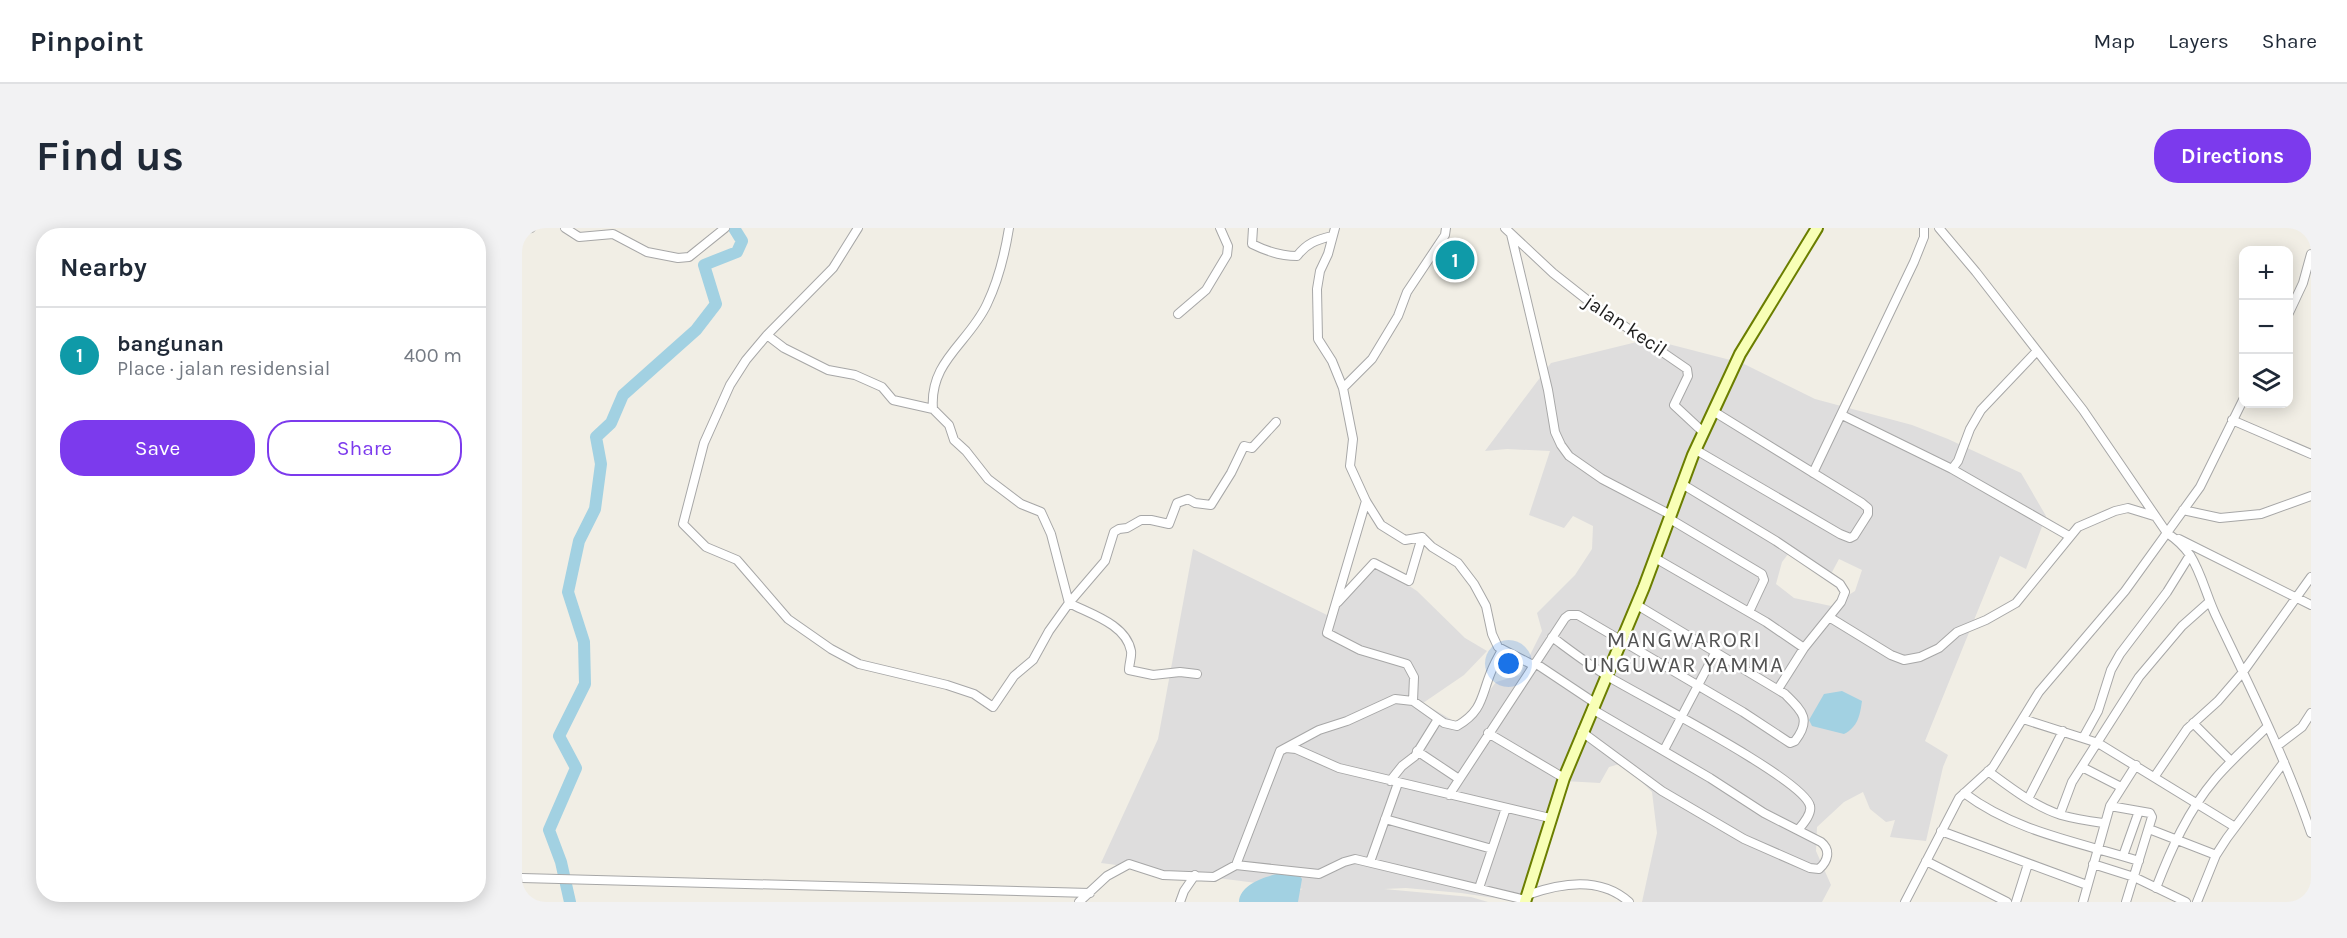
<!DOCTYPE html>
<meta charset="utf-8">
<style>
body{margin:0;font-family:Karla,sans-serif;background:#f2f2f3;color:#1f2937}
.controls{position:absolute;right:18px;top:18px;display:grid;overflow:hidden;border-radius:12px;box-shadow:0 3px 15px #0003}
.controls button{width:54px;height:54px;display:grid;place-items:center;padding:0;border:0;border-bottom:2px solid #e0e1e3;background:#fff;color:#1f2937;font:30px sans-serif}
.you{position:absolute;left:987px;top:436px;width:21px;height:21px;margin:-15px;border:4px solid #fff;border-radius:50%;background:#1a73e8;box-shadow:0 0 0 9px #1a73e833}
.badge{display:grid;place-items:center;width:39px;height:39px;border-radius:50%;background:#7c3aed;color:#fff;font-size:20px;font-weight:700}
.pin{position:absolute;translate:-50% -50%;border:3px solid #fff;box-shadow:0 2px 6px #0006}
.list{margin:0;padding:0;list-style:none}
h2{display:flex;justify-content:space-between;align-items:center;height:78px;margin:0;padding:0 24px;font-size:26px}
h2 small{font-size:20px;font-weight:400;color:#747a83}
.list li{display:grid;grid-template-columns:39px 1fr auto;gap:18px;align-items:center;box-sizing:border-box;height:96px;padding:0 24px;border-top:2px solid #e0e1e3}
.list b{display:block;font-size:22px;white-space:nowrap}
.list p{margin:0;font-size:20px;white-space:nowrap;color:#747a83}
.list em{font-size:20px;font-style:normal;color:#747a83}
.actions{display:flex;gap:12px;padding:18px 24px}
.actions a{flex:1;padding:14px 0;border:2px solid #7c3aed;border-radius:24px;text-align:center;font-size:21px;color:#7c3aed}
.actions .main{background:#7c3aed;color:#fff}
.icon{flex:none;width:33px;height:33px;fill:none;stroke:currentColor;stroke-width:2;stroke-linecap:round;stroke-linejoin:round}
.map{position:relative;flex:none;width:1789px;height:674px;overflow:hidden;border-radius:24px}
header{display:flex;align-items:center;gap:36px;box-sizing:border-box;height:84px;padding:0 30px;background:#fff;border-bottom:2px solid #e0e1e3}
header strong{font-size:28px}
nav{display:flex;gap:33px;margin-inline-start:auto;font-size:21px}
.intro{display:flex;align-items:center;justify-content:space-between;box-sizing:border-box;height:144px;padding:0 36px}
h1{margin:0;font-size:42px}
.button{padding:15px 27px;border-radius:24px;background:#7c3aed;color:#fff;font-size:21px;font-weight:700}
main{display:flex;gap:36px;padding:0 36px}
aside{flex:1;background:#fff;border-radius:24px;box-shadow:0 3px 15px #0003}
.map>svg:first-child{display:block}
</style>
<header>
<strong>Pinpoint</strong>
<nav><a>Map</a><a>Layers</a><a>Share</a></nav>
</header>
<div class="intro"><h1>Find us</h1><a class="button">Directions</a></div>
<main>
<aside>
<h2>Nearby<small></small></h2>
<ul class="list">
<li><span class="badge" style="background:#0f9aa8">1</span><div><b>bangunan</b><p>Place · jalan residensial</p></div><em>400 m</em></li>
</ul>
<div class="actions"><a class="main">Save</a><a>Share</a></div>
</aside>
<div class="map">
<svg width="1789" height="674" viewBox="0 0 1789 674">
<rect width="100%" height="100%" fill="#f1eee5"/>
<path fill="#dedddd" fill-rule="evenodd" d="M1127 111 1220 135 1293 171 1390 197 1426 211 1499 245 1524 288 1504 341 1478 328 1403 513 1426 527 1421 539 1404 613 1368 609 1373 592 1364 594 1348 581 1341 564 1322 574 1295 599 1294 623 1309 657 1300 674H1120L1135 605 1130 564 1101 535 1087 539 1078 555 1042 553 999 674 939 665 884 660 862 661 949 669 966 674H722L781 661 579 635 636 511 671 321 805 387 855 337 895 363 943 410 965 423 942 447 901 475 935 495 958 475 974 454 998 447 1020 403 1015 385 1053 347 1070 321 1071 298 1051 288 1042 300 1007 287 1028 223 985 221 963 223 1029 135ZM1270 321 1309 346 1317 331 1340 342 1333 363 1309 378 1272 370 1254 356 1260 334Z"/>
<path fill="#a2d1e2" d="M1320 463 1340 473C1338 487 1336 499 1322 506L1290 498 1287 492 1302 466Z
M762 644 777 647 780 651 776 674H717C718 655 746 648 762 644Z"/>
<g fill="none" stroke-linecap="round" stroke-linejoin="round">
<path stroke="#a2d1e2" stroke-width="12" d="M48 674 39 634 27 602 54 540 37 508 63 456 62 414 46 364 57 313 73 281 79 236 74 209 89 195 101 167 174 102 194 76 182 37 215 24 220 13 212 0"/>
<g stroke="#a7a7a7" stroke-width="10">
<path id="street" d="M43 0 57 9 91 6 125 24 156 30 167 29 203 0
M336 0 311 40 245 107 224 132 208 157 182 215 161 296 184 319 215 332 266 391 309 421 337 436 425 457 452 466 471 479 492 448 511 432 527 403 547 375C568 386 604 396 609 423 610 428 607 436 607 442L631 447 658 444 675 446
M731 0 730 16C744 23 759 28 775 28 785 15 794 12 810 8
M813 0 806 26 798 43 795 61 796 111 810 133 821 160 831 211 828 238 844 273 859 297 883 312 900 309 910 319 936 335 952 356 964 378 970 406 976 419 1011 437
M983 0 1031 45 1069 75 1165 141 1166 148 1152 177 1181 204
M1417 0 1454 44 1561 182 1645 305C1654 311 1661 317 1668 327 1680 346 1685 370 1695 390 1729 461 1764 531 1789 605
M0 2 9 0
M989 6 1026 162 1033 204 1039 217 1047 228 1080 251 1149 287
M656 86 684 62 705 27 706 18 698 0
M1766 87 1781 55 1789 26
M245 107 262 120 306 142 333 147 360 159 371 172 411 181 427 197 432 212 444 223 466 251 499 276 519 284 529 306 547 375
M821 160 850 131 876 88 885 64 923 7 924 0
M411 181C407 133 447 115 465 76 476 53 483 25 487 0
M1320 187 1430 241 1547 308
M1710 192 1789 226
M1174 222 1318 306 1328 310 1332 308 1346 286V280L1340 275 1191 183
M1430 241 1436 233 1448 201 1459 182 1515 123
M1291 245 1392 34 1402 9V0
M1160 256 1254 313 1318 356 1323 364 1319 374 1282 420 1256 461
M844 273 805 405 838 422 885 436 892 449 891 473
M1661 282 1698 290 1739 286 1789 268
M1148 291 1240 346 1242 352 1227 384
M1657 311 1789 377
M1133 330 1244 394 1282 420
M816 374 852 335 887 353 900 309
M547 375 583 333 592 304 597 301 605 300 619 292H629L647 296 655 275 666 271 673 275 689 277 709 245 722 218 730 220 754 194
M1307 389 1369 427 1382 432 1398 429 1417 420 1435 404 1464 392 1494 375 1556 299 1593 283 1606 280 1632 288
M1030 409C1049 423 1067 437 1087 449 1118 468 1282 551 1288 578 1290 586 1281 596 1276 602
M1013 435 1073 475
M1501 491 1576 515 1713 599
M1671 495 1709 533
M1060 504 1140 563 1222 611 1288 640 1297 641C1306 633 1309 622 1299 614L1242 585 1188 550 1070 481
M966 505 1042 550
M1561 510 1576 483 1589 442 1598 426 1645 364 1668 327
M1755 518 1780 499 1789 485
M764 520 774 521 817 540 1028 590
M1142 522 1193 425
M895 523 937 551
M1560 539 1599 559
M1466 543C1489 560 1512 578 1539 587 1553 591 1567 593 1581 595
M1633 548 1665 501 1696 473 1721 444 1789 349
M868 553 880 538 893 528 916 491
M1442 565C1494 604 1556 614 1617 633
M927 567 1043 390 1047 387H1056L1221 484 1268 515 1273 513C1290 491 1280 483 1263 466L1115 377
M1506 571 1541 503
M1588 578 1628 585 1630 589 1604 674
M1538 586 1550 554 1617 449 1660 398 1687 374
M863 591 970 621
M1627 601 1694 627
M1419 603 1565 657
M1601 628 1617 583
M1404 633 1485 674
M848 634 876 555
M1571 636 1612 649 1664 674
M714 637 758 523 797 502 825 493 873 471 891 473 922 495 935 498C961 483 959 468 969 444 972 436 976 429 980 422
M0 650 568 665
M957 660 984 580
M1634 660C1649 621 1666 583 1693 551 1709 532 1728 516 1745 499
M1005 667C1039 655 1078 648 1107 674
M557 674 585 648 607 636 641 647 692 649 714 637 797 646 822 634 833 631 1004 672
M658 674 662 663 673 647
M1383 674 1437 570 1471 539 1517 464 1603 363 1678 259 1722 170
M1494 674 1506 636
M1561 674 1588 578 1614 537
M1675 674 1694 627 1705 610 1762 534"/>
</g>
<g stroke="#6b7e00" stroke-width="14">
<path id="secondary" d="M1003 674 1042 550 1122 359 1171 227 1218 126 1295 0"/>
</g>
<use href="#street" stroke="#fff" stroke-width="8"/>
<use href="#secondary" stroke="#f8ffb6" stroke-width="10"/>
</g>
<g text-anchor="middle" stroke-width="5" stroke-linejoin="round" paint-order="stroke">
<g font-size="20" fill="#202020" stroke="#fff">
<text transform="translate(1104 97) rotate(34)" y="7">jalan kecil</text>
</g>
<g font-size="22" letter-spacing="1.5" fill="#535353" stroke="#fff">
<text x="1162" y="419">MANGWARORI<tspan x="1162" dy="25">UNGUWAR YAMMA</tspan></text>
</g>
</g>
</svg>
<div class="controls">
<button>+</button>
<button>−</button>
<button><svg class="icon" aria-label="layers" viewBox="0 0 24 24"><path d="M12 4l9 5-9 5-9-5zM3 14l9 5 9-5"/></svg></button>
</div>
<div class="you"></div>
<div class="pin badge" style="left:933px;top:32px;background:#0f9aa8">1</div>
</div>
</main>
